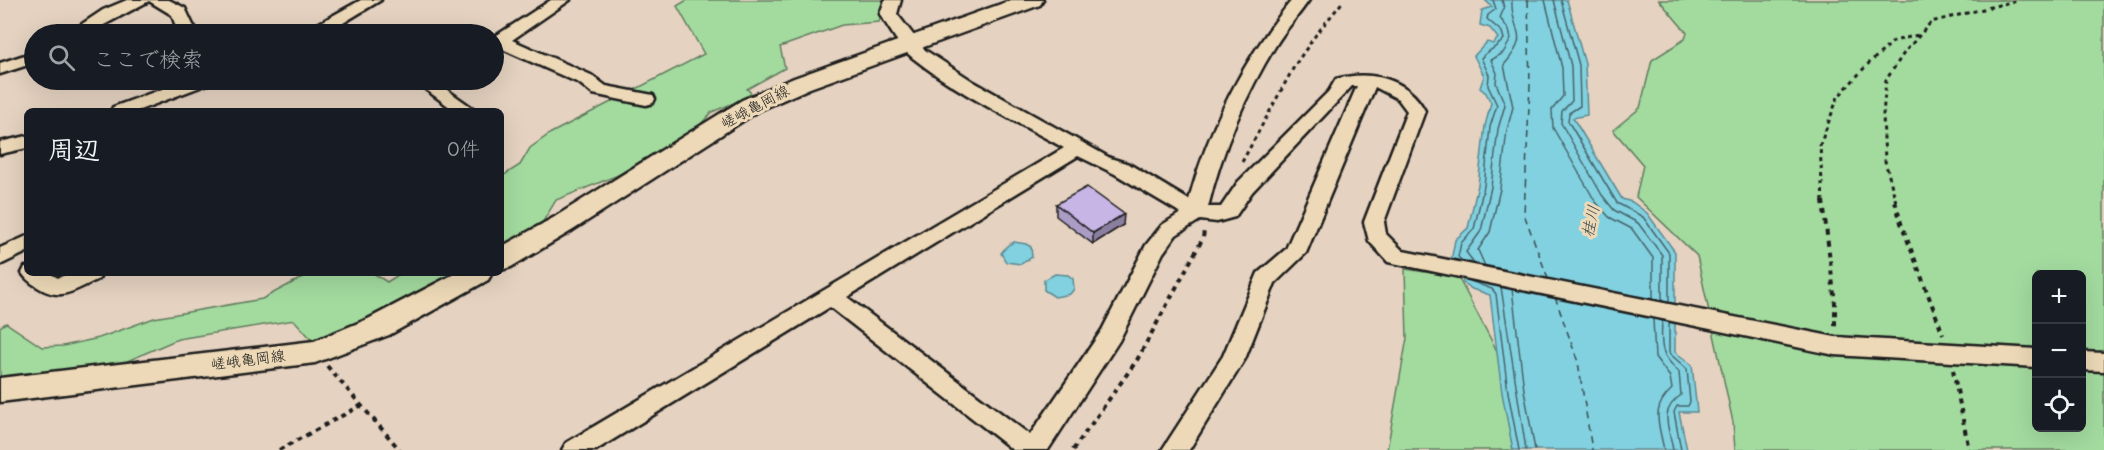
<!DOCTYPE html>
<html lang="ja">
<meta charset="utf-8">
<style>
body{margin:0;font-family:Delius,"Klee One",sans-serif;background:#242831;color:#f1f3f6}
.controls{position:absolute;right:18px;bottom:18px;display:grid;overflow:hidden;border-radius:9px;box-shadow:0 6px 24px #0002}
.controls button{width:54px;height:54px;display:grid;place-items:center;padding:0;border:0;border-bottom:2px solid #363941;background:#171b24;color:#f1f3f6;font:30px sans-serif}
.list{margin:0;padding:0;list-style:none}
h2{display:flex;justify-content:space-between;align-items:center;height:78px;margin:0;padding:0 24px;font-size:26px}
h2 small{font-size:20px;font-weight:400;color:#9ea1a6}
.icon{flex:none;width:33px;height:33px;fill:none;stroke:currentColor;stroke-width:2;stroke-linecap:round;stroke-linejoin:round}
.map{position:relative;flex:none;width:2104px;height:450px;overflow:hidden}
.search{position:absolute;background:#171b24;box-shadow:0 6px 24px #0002;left:24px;top:24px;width:480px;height:66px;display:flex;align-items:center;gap:15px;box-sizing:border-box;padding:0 21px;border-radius:33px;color:#9ea1a6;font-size:22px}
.panel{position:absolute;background:#171b24;box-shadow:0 6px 24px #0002;left:24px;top:108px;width:480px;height:168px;border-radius:9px}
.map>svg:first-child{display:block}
</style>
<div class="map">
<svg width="2104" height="450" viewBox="0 0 2104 450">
<rect width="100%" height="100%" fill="#e5d2c0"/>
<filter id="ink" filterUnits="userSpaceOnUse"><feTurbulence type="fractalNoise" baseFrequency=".0167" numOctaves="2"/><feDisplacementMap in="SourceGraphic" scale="12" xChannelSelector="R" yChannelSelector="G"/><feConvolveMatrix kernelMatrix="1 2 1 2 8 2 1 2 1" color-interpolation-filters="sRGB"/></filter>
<g filter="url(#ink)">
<path fill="#a3db9f" stroke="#607c5e" stroke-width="1.5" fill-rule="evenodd" d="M687 0H887L879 22 842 25 780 47 785 68 747 89 753 95 712 112 698 127 618 175 556 200 541 225 501 249V177L520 165 530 148 551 133 704 54 677 6Z
M1659 0H2104V450H1735L1733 422 1697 256 1636 197 1643 165 1613 130 1640 108 1652 60 1685 39 1687 33ZM2036 274H2082V428H2036Z
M1405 269 1458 277 1497 351 1513 450H1387L1407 338Z
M311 273H373L387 282 401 273H459L407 303 314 342 294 320 178 339 125 362 0 378V327L6 323 42 347 63 346 99 338 154 318 262 299Z"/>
<path fill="#82d1e0" stroke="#598992" stroke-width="1.5" d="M1485 0H1567L1585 64 1587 115 1573 118 1622 199 1632 202 1647 213 1675 252V352L1692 365 1697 412H1679L1687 450H1513L1502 393 1490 295 1472 289 1463 283 1462 267 1451 261 1455 240 1468 228 1478 185 1485 126 1491 103 1486 93 1480 88 1484 76 1474 56 1487 42 1493 44 1498 38 1490 28 1480 25 1482 10 1492 7Z
M1014 242 1026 244 1031 247 1032 257 1021 264 1006 262 1001 253 1008 245Z
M1055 274 1068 275 1073 279 1074 289 1070 294 1055 297 1044 290V280Z"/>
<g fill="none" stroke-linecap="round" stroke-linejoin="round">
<path stroke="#45646a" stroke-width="1.5" d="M1545 0 1562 68 1563 96 1552 110 1553 128 1595 201 1609 217 1632 229 1653 258V299
M1554 0 1571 66 1572 101 1562 111 1561 123 1602 195 1614 210 1638 223 1662 255V301
M1561 0 1579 65 1580 106 1569 113 1568 121 1617 203 1643 217 1669 253V302
M1464 262 1458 257 1461 243 1474 229 1484 186 1490 127 1497 105 1488 86 1489 75 1481 58C1489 49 1497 48 1504 39L1502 32 1487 19 1488 15 1496 9 1493 0
M1475 264 1466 252 1481 231 1491 187 1498 129 1505 105 1496 83 1497 73 1491 60 1503 53 1511 39 1509 30 1500 18 1504 8 1502 0
M1485 266 1478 250 1490 232 1500 189 1507 130 1513 107 1504 65C1533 31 1510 34 1512 0
M1470 281 1492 289 1496 294 1508 392 1519 450
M1501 287 1526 450
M1512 289 1524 390 1535 450
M1653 319 1655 357 1670 377 1672 389C1650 409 1659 423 1664 450
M1662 320C1661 345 1659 354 1679 372L1681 395C1658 412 1669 425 1673 450
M1669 322V353L1687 369 1690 402 1688 406H1677L1674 412 1681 450"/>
<path stroke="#36494d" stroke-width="1.5" stroke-dasharray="7 5" stroke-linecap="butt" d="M1528 0 1530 85 1524 214 1549 281
M1555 297 1578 362 1592 450"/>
<g stroke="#1c1c1c" stroke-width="5">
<path id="minor" d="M127 0H169L185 8 193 25 201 34H183L176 27 172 15 149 1 87 34H67L103 10Z
M361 0H381L325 34H304L307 30Z
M551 0H570L512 40 591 75 606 86 653 95 655 99 653 103 646 105 593 94 579 83 500 48 494 49V37Z
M885 0H901L897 14 925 50 974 82 1110 158 1129 164 1189 200C1208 128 1245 57 1292 0H1309C1299 15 1286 29 1276 45 1245 95 1222 150 1208 207H1221L1238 182 1329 91 1336 79C1370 70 1408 78 1425 111L1384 222 1386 234 1403 251 1835 337 2036 349V367L1835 355 1388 262 1369 241 1364 222 1407 111 1398 99 1375 87 1306 253 1275 283 1245 359 1189 450H1162L1223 356 1258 273 1286 249 1357 86H1352L1252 192 1235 217 1217 222 1200 220 1176 235 1163 253 1119 341 1048 450H1013L830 307 596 450H562L566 443 1064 148C1014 120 958 94 913 58 899 47 890 29 880 14ZM1078 156 1115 174 1181 213 1162 225 1146 245 1102 330 1030 435 847 297Z
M34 52V63L0 74V63Z
M187 80H211L208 84 137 111H111L113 107Z
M413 80H433L477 111H455Z
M27 136V148L0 154V142Z
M27 236V252L0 265V248Z
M25 267H27V273H49L58 278 70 273H102L99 279C73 290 62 303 36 286 30 282 26 279 22 273Z
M2082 352 2104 353V371L2082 370Z"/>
</g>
<g stroke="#1c1c1c" stroke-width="5">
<path id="major" d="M1012 0H1043L1040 5 810 88 760 110 573 230 511 267 501 270V247L553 218 742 100 794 78Z
M456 273H492L488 280 389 335 315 363 0 402V378L314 341 368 319Z"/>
</g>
<path stroke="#1c1c1c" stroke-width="3" stroke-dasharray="4 4" stroke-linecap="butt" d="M1242 162 1295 65 1315 36 1344 0
M1823 202 1820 145 1838 97 1867 65 1894 41 1918 35
M1896 202 1885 161 1883 115 1886 80 1904 53 1931 22 2019 0"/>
<path stroke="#1c1c1c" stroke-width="4" stroke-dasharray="5 5" stroke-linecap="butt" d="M1823 201 1835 303V330
M1895 201 1901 223 1943 334
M327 366 400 450
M1953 370 1969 450
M279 450 360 406
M1073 450 1137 360 1203 238 1204 230"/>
<use href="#minor" fill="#edd9b7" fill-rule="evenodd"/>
<use href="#major" fill="#edd9b7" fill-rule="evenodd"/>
</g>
<path fill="#ab9cc5" stroke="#1c1c1c" stroke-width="1.5" d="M1056 204 1123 225 1093 244 1056 216Z"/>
<path fill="#8b7fa0" stroke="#1c1c1c" stroke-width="1.5" d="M1124 214 1123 225 1093 244V233Z"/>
<path fill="#c7b5e5" stroke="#1c1c1c" stroke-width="1.5" d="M1087 187 1124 214 1093 233 1056 204Z"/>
</g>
<g text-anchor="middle" stroke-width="6" stroke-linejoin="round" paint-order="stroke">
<g font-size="15" fill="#1c1c1c" stroke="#edd9b7">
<text transform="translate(755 107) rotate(-28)" y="5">嵯峨亀岡線</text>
<text transform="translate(248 360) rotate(-7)" y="5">嵯峨亀岡線</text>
</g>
<g font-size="16" font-style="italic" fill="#36494d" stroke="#edd9b7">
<text transform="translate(1590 221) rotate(-77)" y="6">桂川</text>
</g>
</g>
</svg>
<div class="controls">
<button>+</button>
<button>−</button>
<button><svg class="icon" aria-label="locate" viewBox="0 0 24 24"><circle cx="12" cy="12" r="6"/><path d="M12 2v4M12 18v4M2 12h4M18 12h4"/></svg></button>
</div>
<div class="search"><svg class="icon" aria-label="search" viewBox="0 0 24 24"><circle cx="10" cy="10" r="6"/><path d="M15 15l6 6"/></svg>ここで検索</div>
<section class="panel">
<h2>周辺<small>0件</small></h2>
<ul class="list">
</ul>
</section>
</div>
